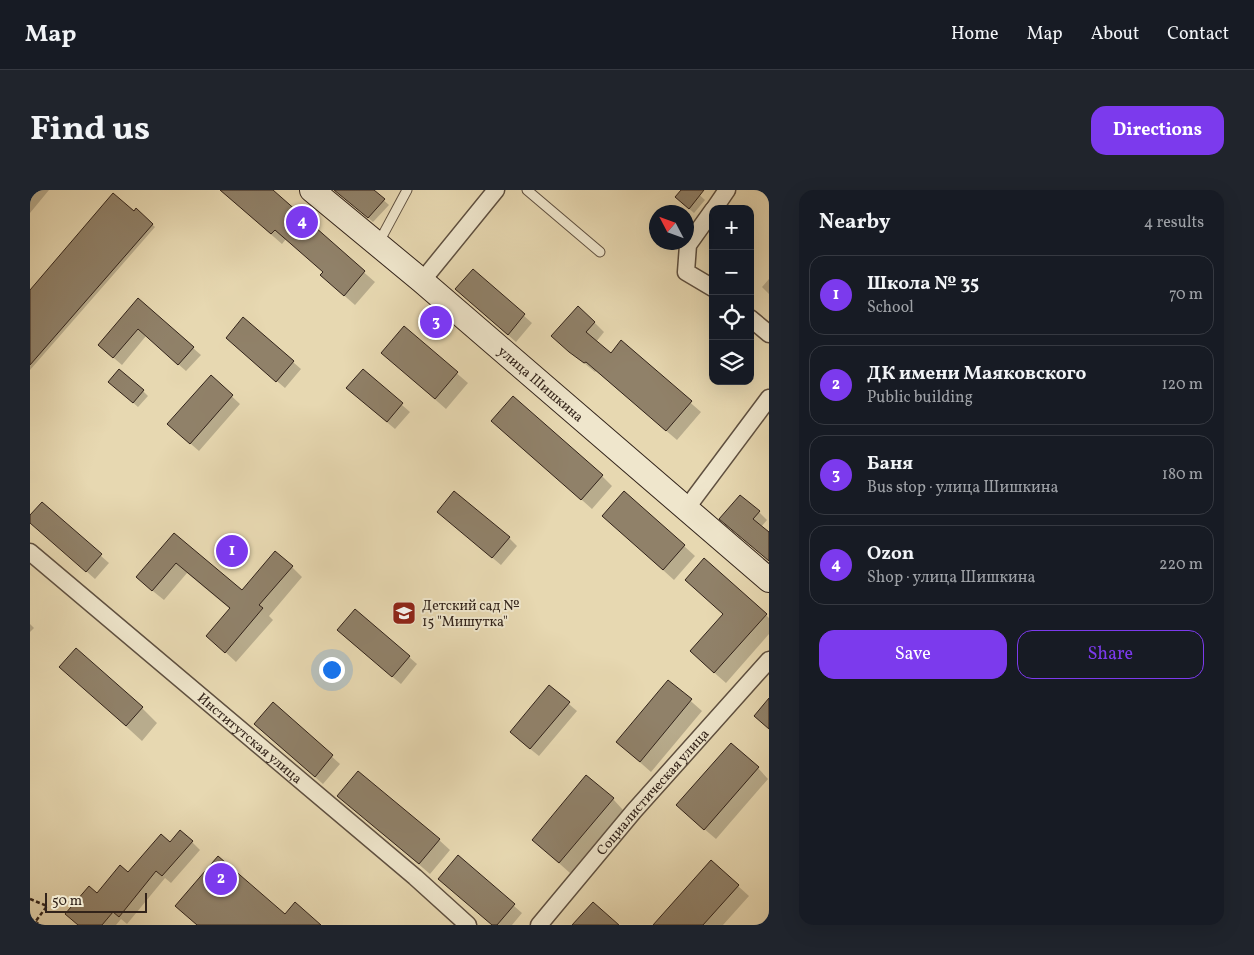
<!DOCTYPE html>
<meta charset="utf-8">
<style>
body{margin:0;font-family:Vollkorn,serif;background:#20242c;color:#f1f3f6}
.controls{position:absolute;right:15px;top:15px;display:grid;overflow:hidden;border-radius:10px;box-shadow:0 5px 20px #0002}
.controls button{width:45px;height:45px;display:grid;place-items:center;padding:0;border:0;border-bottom:1px solid #363941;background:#171b24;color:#f1f3f6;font:25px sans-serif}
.compass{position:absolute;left:619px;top:15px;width:45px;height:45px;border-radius:50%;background:#171b24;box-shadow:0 5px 20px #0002;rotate:311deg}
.scale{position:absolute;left:15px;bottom:12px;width:102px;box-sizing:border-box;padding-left:5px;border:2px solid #32231a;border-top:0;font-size:14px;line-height:18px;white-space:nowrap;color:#32231a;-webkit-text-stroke:4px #efe6cc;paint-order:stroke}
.you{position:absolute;left:301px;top:479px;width:18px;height:18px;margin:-12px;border:4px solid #fff;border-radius:50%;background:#1a73e8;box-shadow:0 0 0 8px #1a73e833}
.badge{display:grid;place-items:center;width:32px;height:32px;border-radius:50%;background:#7c3aed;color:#fff;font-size:16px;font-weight:700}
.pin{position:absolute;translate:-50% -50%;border:2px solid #fff;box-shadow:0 1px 5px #0006}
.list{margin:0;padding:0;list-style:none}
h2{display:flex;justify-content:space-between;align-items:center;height:65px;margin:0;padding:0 20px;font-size:21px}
h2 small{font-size:16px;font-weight:400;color:#9ea1a6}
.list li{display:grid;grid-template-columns:32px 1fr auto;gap:15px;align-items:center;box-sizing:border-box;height:80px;margin:0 10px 10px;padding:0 10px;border:1px solid #363941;border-radius:15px}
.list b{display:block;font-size:19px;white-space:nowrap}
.list p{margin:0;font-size:16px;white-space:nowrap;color:#9ea1a6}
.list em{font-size:16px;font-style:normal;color:#9ea1a6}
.actions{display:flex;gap:10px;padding:15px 20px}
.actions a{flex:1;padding:11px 0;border:1px solid #7c3aed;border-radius:15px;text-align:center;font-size:18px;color:#7c3aed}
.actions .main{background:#7c3aed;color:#fff}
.icon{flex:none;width:28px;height:28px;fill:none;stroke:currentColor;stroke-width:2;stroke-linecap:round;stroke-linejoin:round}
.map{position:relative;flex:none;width:739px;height:735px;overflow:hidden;border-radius:15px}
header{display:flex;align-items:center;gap:30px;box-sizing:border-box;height:70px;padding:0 25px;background:#171b24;border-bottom:1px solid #363941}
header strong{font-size:24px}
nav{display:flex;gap:28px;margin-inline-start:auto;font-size:18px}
.intro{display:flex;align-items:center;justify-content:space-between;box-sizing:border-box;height:120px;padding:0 30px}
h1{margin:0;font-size:35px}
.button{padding:12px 22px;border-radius:15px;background:#7c3aed;color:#fff;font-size:18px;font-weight:700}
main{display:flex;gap:30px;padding:0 30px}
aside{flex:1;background:#171b24;border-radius:15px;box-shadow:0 5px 20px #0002}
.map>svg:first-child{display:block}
</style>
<header>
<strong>Map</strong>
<nav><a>Home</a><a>Map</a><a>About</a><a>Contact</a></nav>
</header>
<div class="intro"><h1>Find us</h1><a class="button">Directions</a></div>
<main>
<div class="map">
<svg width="739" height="735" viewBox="0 0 739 735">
<rect width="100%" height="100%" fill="#e7d8b1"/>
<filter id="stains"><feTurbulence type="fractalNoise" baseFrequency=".004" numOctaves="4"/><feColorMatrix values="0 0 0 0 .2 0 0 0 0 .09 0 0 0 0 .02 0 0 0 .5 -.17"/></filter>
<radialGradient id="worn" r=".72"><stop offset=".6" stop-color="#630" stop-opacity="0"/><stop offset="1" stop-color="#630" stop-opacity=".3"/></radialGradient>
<path fill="#0003" d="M0 0H19L0 23Z
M190 0H239L345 92 325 115 302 95 294 82 256 49 252 54Z
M305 0H342L359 15 343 32Z
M652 0H664L675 10 664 23 651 12Z
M106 20 125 37 0 180V102Z
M443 81 502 133 486 152 435 107Z
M739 89V104L732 97Z
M108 110 171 165 156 181 116 146 92 175 78 163Z
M564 132 574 142 566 152 581 164 591 152 671 222 647 250 566 181 565 182 532 155Z
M374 138 438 193 416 219 352 163Z
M205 156 263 172 271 179 255 198Z
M333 181 380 222 365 239 326 206Z
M181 187 210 214 169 261 147 242Z
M85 197 113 201 118 206 108 217Z
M463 231 572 286 582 296 562 319Z
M12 314 79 373 65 389 0 332V327Z
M408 322 479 348 487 356 471 375Z
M729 322 737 330 731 337 739 344V371L699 337Z
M573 326 654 356 665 366 644 390Z
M144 344 212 402 262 377 272 387 239 426 243 430 206 472 178 446 200 419 157 383 134 410 119 398Z
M736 425 739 428V444L696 493 672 472Z
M0 434 4 438 0 442Z
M316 448 379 467 387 474 371 494Z
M31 477 112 518 127 533 112 551Z
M638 491 672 521 621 582 587 552Z
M519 497 547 521 509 566 489 550Z
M243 514 310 574 293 594 233 542Z
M728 578 738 589 686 649 659 626Z
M309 606 409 650 420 660 400 684Z
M583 609 593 620 540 683 503 650Z
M162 652 170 660 141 693 135 688 97 734 91 729 86 735H49L67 704 140 653Z
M428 667 492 723 482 735H462Z
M708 696 719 706 693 735H631Z"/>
<path fill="#908169" stroke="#32231a" d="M190 0H243L335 81 314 106 290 85 293 82 245 40 241 44Z
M304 0H344L355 9 338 28Z
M651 0H674L659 19 645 7Z
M83 3 104 21 106 18 123 34 0 175V100Z
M443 79 495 124 478 145 425 99Z
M108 108 164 157 148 175 108 139 83 168 68 155Z
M548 116 565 132 556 142 581 163 591 150 662 211 636 241 556 172 554 173 539 162 521 146Z
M213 127 264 171 246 192 196 148Z
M374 136 428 182 405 209 351 163Z
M89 179 114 200 103 213 78 192Z
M333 179 373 213 357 232 316 198Z
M181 185 203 205 160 254 137 234Z
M483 206 573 285 551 310 461 231Z
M424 301 480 347 462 368 407 322Z
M594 301 655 355 633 380 572 326Z
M710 305 730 321 723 329 739 342V371L689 329Z
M12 312 72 364 56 382 0 333V325Z
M144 343 212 400 245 361 263 376 229 415 233 418 195 463 176 446 200 418 146 373 122 401 106 387Z
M674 368 737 424 684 483 660 461 693 424 655 390Z
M325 419 380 466 362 487 307 440Z
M46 458 113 517 96 536 29 477Z
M638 490 662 509 610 572 586 552Z
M519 495 540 512 500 559 480 542Z
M739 508V539L724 526Z
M243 512 303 565 285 587 224 534Z
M701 553 729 577 674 640 646 615Z
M328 581 410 649 389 674 307 606Z
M556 585 584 608 529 673 502 650Z
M150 640 163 651 132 686 126 681 89 727 83 722 72 735H48L35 724 59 696 67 703 90 675 98 682 131 644 140 652Z
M428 665 485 714 467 735H462L408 689Z
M188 666 255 724 265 712 291 735H167L145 716Z
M681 670 709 695 673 735H623Z
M563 712 589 735H542Z"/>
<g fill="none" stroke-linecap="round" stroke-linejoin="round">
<g stroke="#5f5040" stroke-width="11">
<path id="lane" d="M497 0 570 62
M348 54 377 0"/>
</g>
<g stroke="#5f5040" stroke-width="19">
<g id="street">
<path d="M684 19 697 0"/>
<path d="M683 20 658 55 656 82 683 98"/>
<path d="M392 91 466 0"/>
<path d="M720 128 739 144"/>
<path d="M656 319 739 208"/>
<path id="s1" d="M0 362 385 687 438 735"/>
<path id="s2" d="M509 735 604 621 739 470"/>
</g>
</g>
<g stroke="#32231a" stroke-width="26">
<g id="secondary">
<path id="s3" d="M282 0 392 91 739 390"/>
</g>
</g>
<path stroke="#32231a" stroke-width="2.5" stroke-dasharray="4 2.5" stroke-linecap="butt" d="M0 709 17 716 3 735
M0 728 10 735"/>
<use href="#lane" stroke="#efe6cc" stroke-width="9"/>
<use href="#street" stroke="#efe6cc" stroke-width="16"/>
<use href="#secondary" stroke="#efe6cc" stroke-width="24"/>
</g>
<defs>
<g id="school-square" transform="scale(1.25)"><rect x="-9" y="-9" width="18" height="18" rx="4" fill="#8f2418" stroke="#efe6cc"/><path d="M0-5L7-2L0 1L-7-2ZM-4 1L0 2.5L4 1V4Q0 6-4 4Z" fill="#fff"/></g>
</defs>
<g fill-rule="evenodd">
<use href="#school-square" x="374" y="423"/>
</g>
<g text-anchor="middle" stroke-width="4" stroke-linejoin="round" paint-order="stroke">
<g font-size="14" fill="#32231a" stroke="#efe6cc">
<text dy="5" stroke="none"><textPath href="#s3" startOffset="300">улица Шишкина</textPath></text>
<text dy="5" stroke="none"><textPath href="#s1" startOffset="288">Институтская улица</textPath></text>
<text dy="5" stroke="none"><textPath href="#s2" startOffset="175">Социалистическая улица</textPath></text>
</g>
<g font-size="14" fill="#32231a" stroke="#efe6cc" text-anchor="start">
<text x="392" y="420">Детский сад №<tspan x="392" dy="16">15 "Мишутка"</tspan></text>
</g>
</g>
<rect width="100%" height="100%" filter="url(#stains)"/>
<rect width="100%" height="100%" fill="url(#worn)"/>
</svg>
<div class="controls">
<button>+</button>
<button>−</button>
<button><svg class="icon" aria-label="locate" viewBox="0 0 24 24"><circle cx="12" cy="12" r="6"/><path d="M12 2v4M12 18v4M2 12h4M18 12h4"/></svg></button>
<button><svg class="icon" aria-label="layers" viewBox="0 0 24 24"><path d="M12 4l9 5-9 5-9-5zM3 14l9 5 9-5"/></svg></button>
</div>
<svg class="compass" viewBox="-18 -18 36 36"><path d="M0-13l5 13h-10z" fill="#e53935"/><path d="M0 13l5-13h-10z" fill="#9ea1a6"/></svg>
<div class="scale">50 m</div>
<div class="you"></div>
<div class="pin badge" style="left:202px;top:361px">1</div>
<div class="pin badge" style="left:191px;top:689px">2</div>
<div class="pin badge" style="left:406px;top:132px">3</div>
<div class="pin badge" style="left:272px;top:32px">4</div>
</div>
<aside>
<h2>Nearby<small>4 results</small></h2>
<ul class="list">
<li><span class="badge">1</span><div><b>Школа № 35</b><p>School</p></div><em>70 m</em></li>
<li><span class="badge">2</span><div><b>ДК имени Маяковского</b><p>Public building</p></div><em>120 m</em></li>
<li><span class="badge">3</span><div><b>Баня</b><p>Bus stop · улица Шишкина</p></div><em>180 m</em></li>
<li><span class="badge">4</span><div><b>Ozon</b><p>Shop · улица Шишкина</p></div><em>220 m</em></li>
</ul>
<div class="actions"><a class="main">Save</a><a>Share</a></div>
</aside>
</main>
